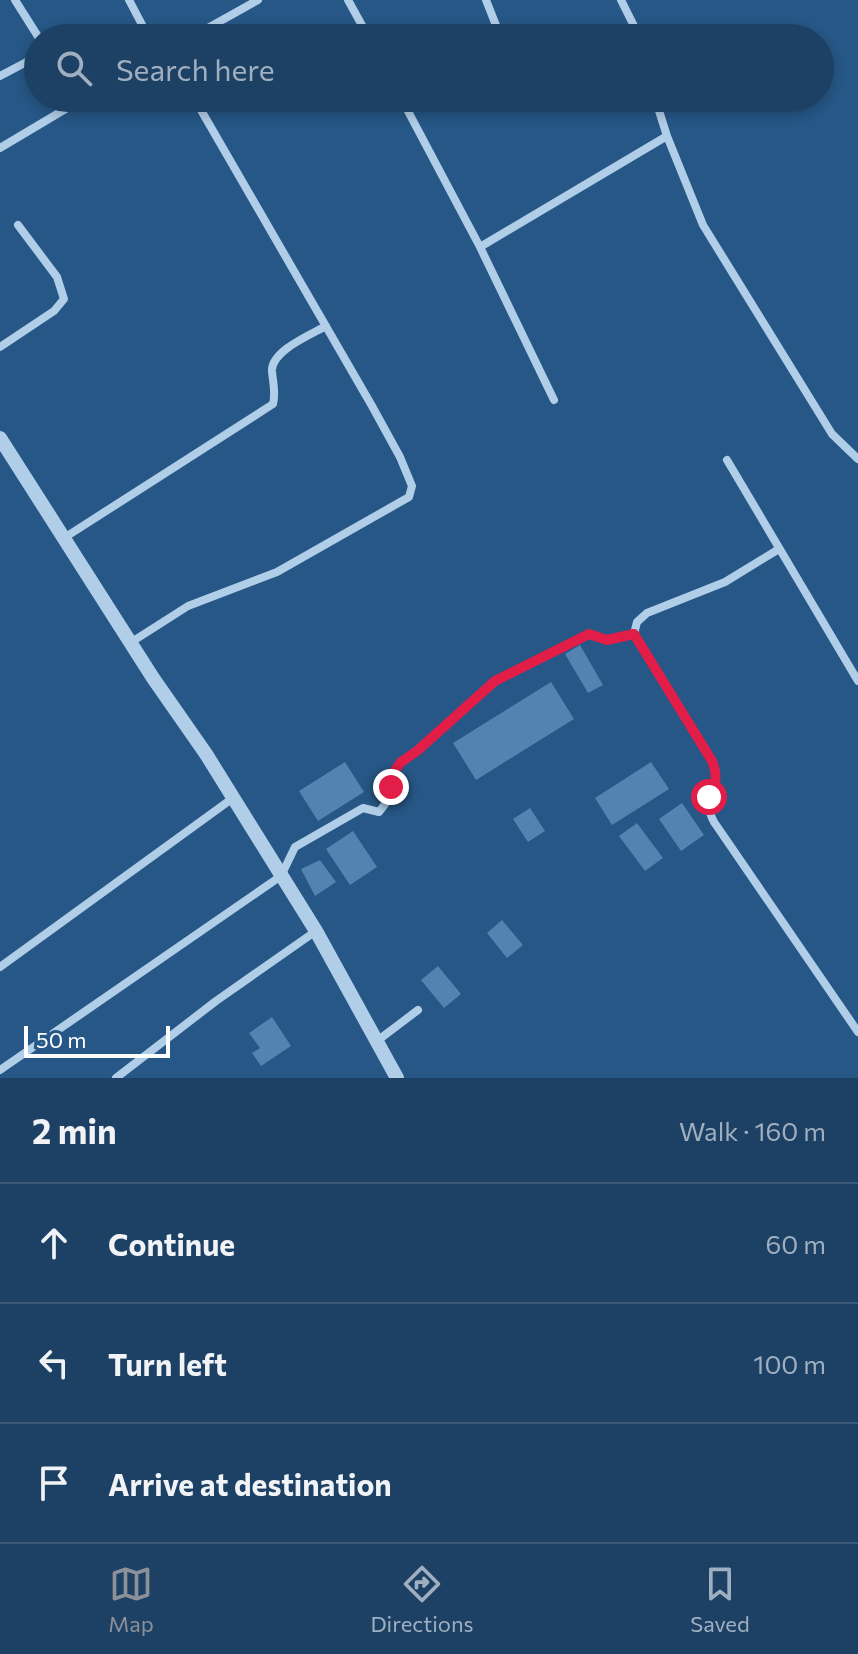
<!DOCTYPE html>
<meta charset="utf-8">
<style>
body{margin:0;font-family:Commissioner,sans-serif;background:#294c6d;color:#f1f3f6}
.scale{position:absolute;left:24px;bottom:20px;width:146px;box-sizing:border-box;padding-left:8px;border:4px solid #fff;border-top:0;font-size:22px;line-height:28px;white-space:nowrap;color:#fff;-webkit-text-stroke:6px #265786;paint-order:stroke}
.stop{position:absolute;width:24px;height:24px;margin:-18px;border:6px solid #e11d48;border-radius:50%;background:#fff}
.stop.end{background:#e11d48;border-color:#fff;box-shadow:0 2px 8px #0008}
.list{margin:0;padding:0;list-style:none}
h2{display:flex;justify-content:space-between;align-items:center;height:104px;margin:0;padding:0 32px;font-size:34px}
h2 small{font-size:26px;font-weight:400;color:#a0afbf}
.list li{display:grid;grid-template-columns:52px 1fr auto;gap:24px;align-items:center;box-sizing:border-box;height:120px;padding:0 32px;border-top:2px solid #3a5a78}
.list b{display:block;font-size:30px;white-space:nowrap}
.list em{font-size:26px;font-style:normal;color:#a0afbf}
.icon{flex:none;width:44px;height:44px;fill:none;stroke:currentColor;stroke-width:2;stroke-linecap:round;stroke-linejoin:round}
.map{position:relative;flex:none;width:858px;height:1078px;overflow:hidden}
.search{position:absolute;background:#1c4164;box-shadow:0 4px 12px #0003;left:24px;right:24px;top:24px;height:88px;display:flex;align-items:center;gap:20px;box-sizing:border-box;padding:0 28px;border-radius:44px;color:#a0afbf;font-size:30px}
.sheet{height:464px;background:#1c4164}
nav{display:flex;justify-content:space-around;align-items:center;box-sizing:border-box;height:112px;border-top:2px solid #3a5a78;background:#1c4164;font-size:22px;color:#a0afbf}
nav a{display:grid;justify-items:center;gap:4px}
nav .on{color:#8c9099}
.map>svg:first-child{display:block}
</style>
<div class="map">
<svg width="858" height="1078" viewBox="0 0 858 1078">
<rect width="100%" height="100%" fill="#265786"/>
<path fill="#5383b0" d="M580 645 603 685 588 693 565 654Z
M551 682 574 719 476 780 453 743Z
M345 762 364 792 318 821 299 791Z
M651 762 669 789 612 825 595 798Z
M682 803 704 835 681 851 659 819Z
M530 808 545 831 528 842 513 819Z
M637 823 663 858 645 871 619 836Z
M353 831 377 867 350 885 326 849Z
M320 860 336 882 315 896 301 869Z
M502 920 523 945 507 958 487 933Z
M438 966 461 994 444 1008 421 980Z
M272 1017 291 1046 261 1066 252 1053 260 1048 249 1033Z"/>
<g fill="none" stroke-linecap="round" stroke-linejoin="round">
<path stroke="#b1cee8" stroke-width="8" d="M15 0 39 38
M129 0 149 38
M348 0 369 38
M486 0 501 38
M621 0 640 38
M190 38 258 0
M0 76 38 56
M401 98 480 247 554 400
M655 98 667 136 703 225 832 434 858 459
M0 148 84 98
M480 247 667 136
M0 347 54 311 64 299 57 277 18 225
M727 460 858 681
M64 538 273 404C276 392 273 384 272 371 271 351 310 335 326 326
M779 549 725 582 647 613 637 622 634 634 712 761C724 791 698 792 714 822L858 1032
M130 643 188 606 277 572 409 497 412 486 400 457 372 406 194 98
M0 967 233 798
M377 1041 418 1010
M0 1070 281 876 295 847 363 808 379 812 389 799 394 772 401 762 417 751 495 681 589 634 607 640 634 634
M116 1078 216 1001 316 931"/>
<path stroke="#b1cee8" stroke-width="14" d="M0 438 153 678 206 754 316 931 397 1078"/>
</g>
<g fill="none" stroke-linecap="round" stroke-linejoin="round">
<path stroke="#e11d48" stroke-width="10" d="M391 787 394 772 401 762 417 751 495 681 589 634 607 640 634 634 712 761C718 776 716 783 709 797"/>
</g>
</svg>
<div class="scale">50 m</div>
<div class="stop" style="left:709px;top:797px"></div>
<div class="stop end" style="left:391px;top:787px"></div>
<div class="search"><svg class="icon" aria-label="search" viewBox="0 0 24 24"><circle cx="10" cy="10" r="6"/><path d="M15 15l6 6"/></svg>Search here</div>
</div>
<section class="sheet">
<h2>2 min<small>Walk · 160 m</small></h2>
<ul class="list">
<li><svg class="icon" aria-label="ahead" viewBox="0 0 24 24"><path d="M12 20V5M6 11l6-6 6 6"/></svg><div><b>Continue</b></div><em>60 m</em></li>
<li><svg class="icon" aria-label="left" viewBox="0 0 24 24"><path d="M17 20v-9H6M10 6l-5 5 5 5"/></svg><div><b>Turn left</b></div><em>100 m</em></li>
<li><svg class="icon" aria-label="arrive" viewBox="0 0 24 24"><path d="M6 21V4h12l-3 4 3 4H6"/></svg><div><b>Arrive at destination</b></div></li>
</ul>
</section>
<nav>
<a class="on"><svg class="icon" aria-label="map" viewBox="0 0 24 24"><path d="M3 6l6-2 6 2 6-2v14l-6 2-6-2-6 2zM9 4v14M15 6v14"/></svg>Map</a>
<a><svg class="icon" aria-label="directions" viewBox="0 0 24 24"><path d="M12 3l9 9-9 9-9-9zM9 14v-3h6M13 9l2 2-2 2"/></svg>Directions</a>
<a><svg class="icon" aria-label="saved" viewBox="0 0 24 24"><path d="M7 4h10v16l-5-4-5 4z"/></svg>Saved</a>
</nav>
